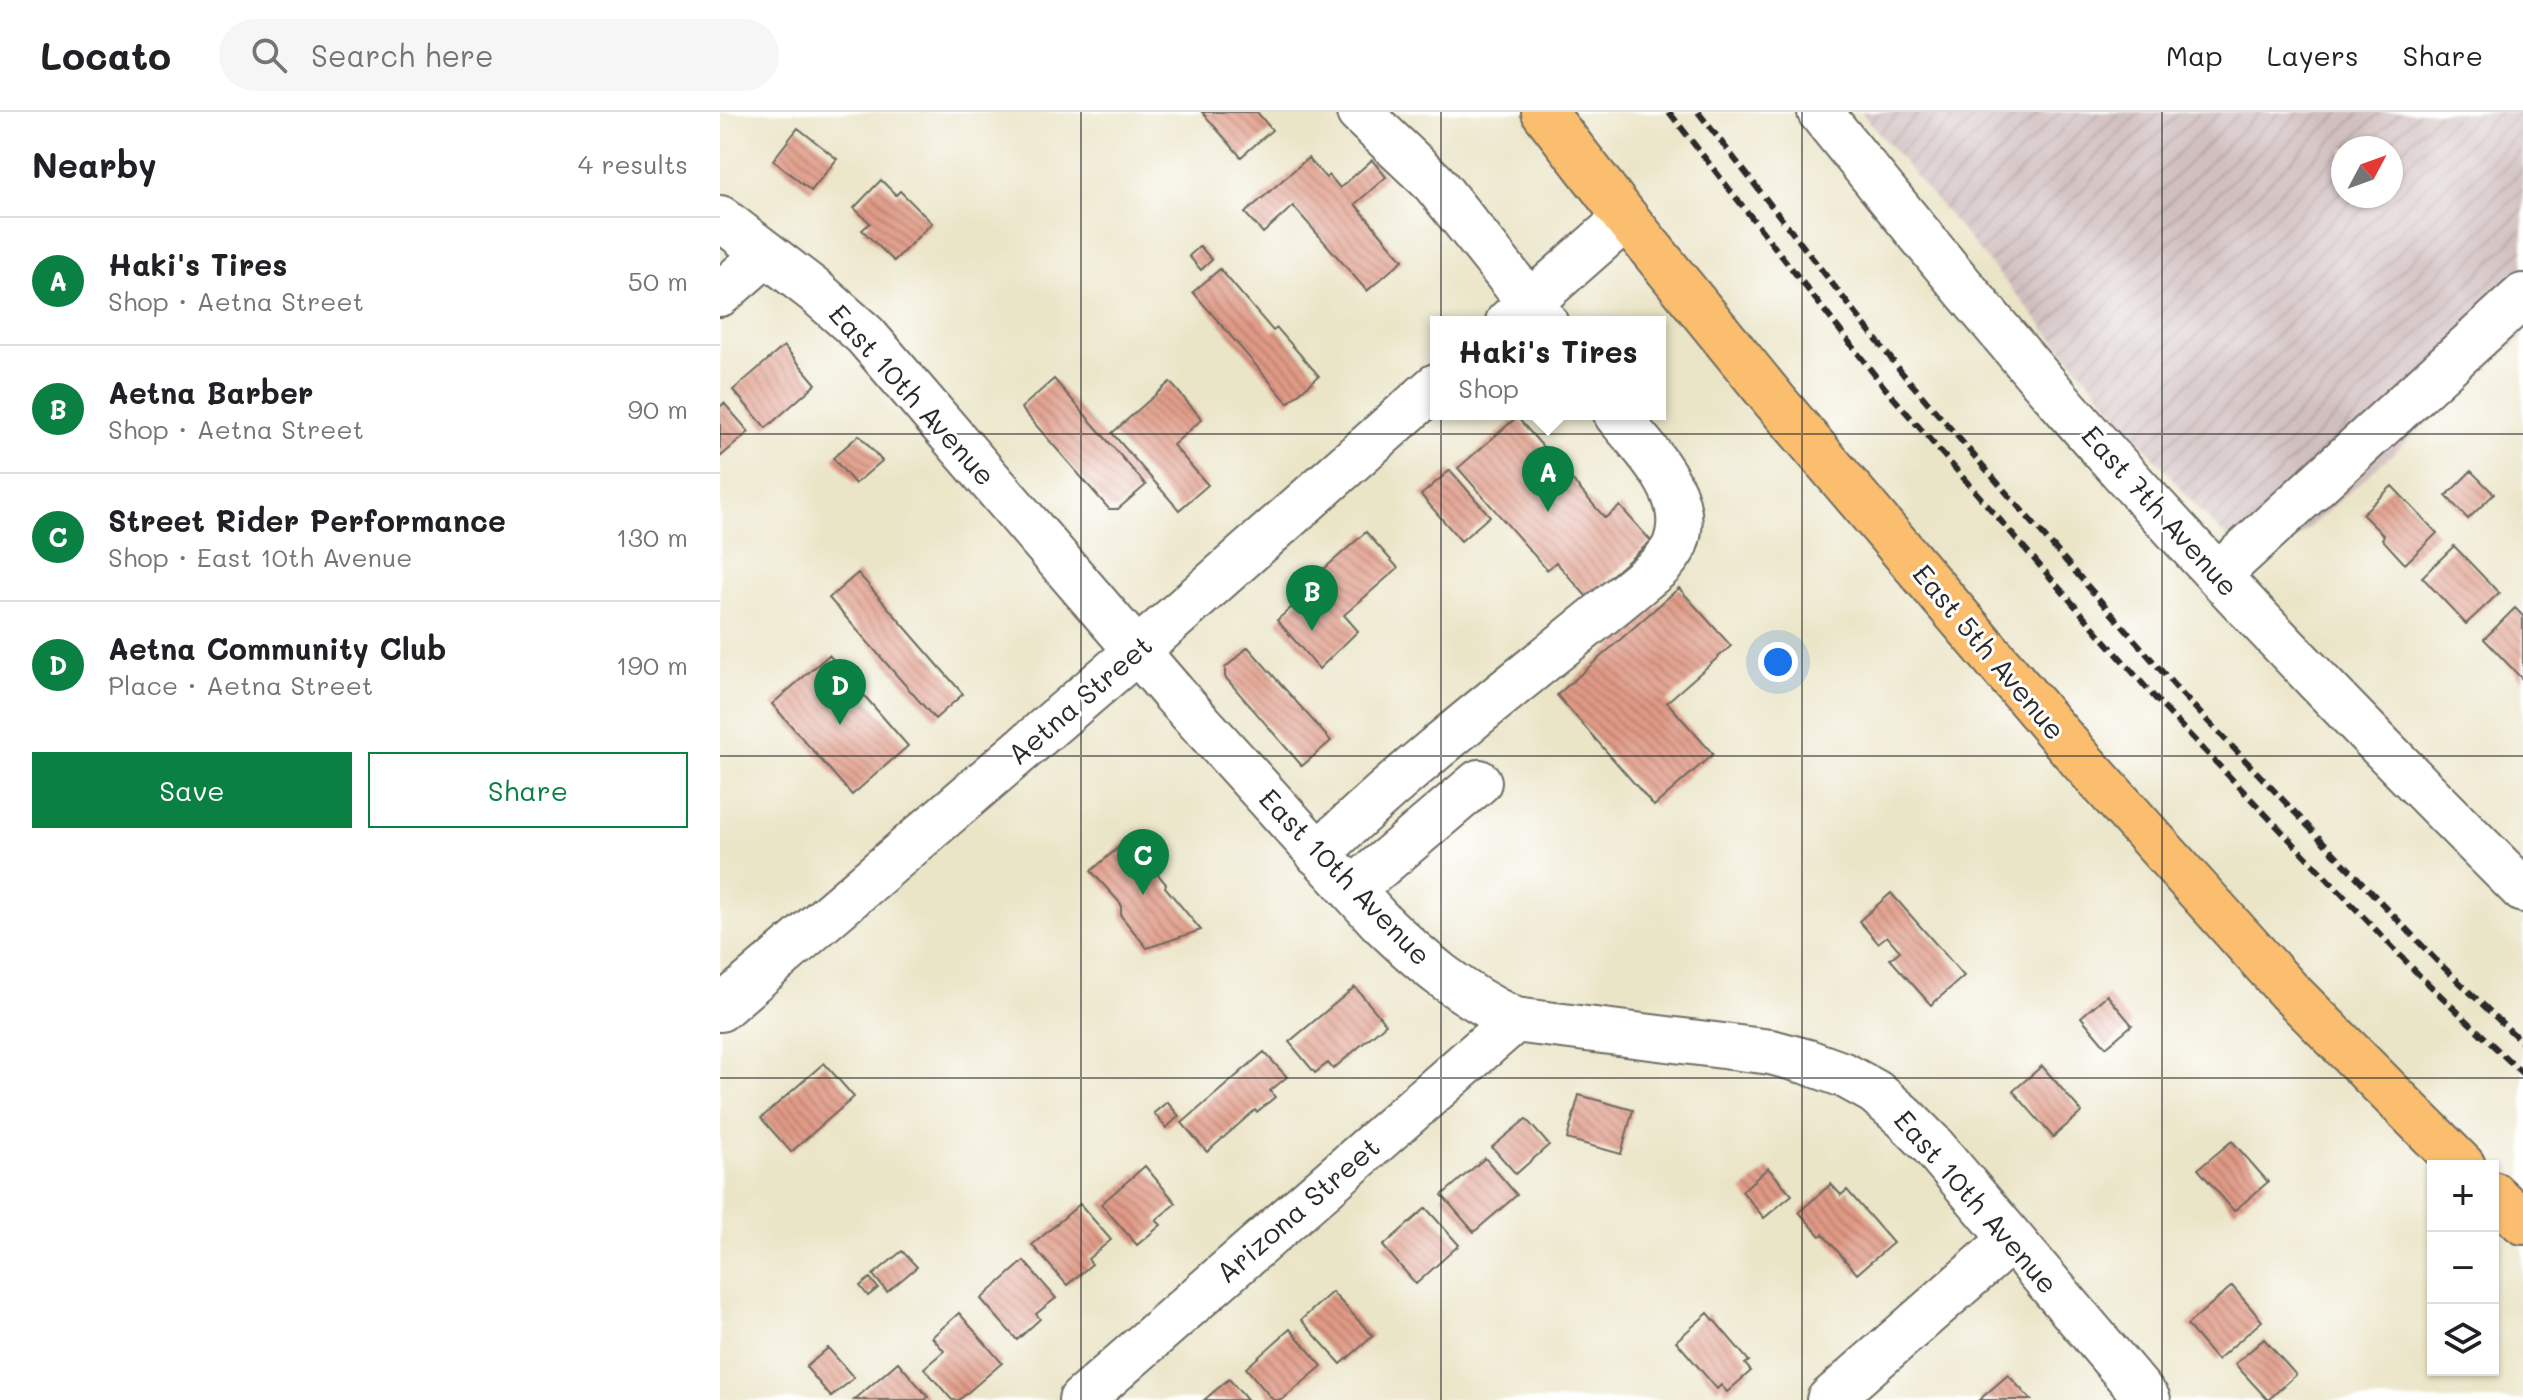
<!DOCTYPE html>
<meta charset="utf-8">
<style>
body{margin:0;font-family:Mali,sans-serif;background:#f6f6f6;color:#202124}
.controls{position:absolute;right:24px;bottom:24px;display:grid;overflow:hidden;border-radius:0px;box-shadow:0 2px 6px #0004}
.controls button{width:72px;height:72px;display:grid;place-items:center;padding:0;border:0;border-bottom:2px solid #e0e0e0;background:#fff;color:#202124;font:40px sans-serif}
.compass{position:absolute;left:1611px;top:24px;width:72px;height:72px;border-radius:50%;background:#fff;box-shadow:0 2px 6px #0004;rotate:49deg}
.you{position:absolute;left:1058px;top:550px;width:28px;height:28px;margin:-20px;border:6px solid #fff;border-radius:50%;background:#1a73e8;box-shadow:0 0 0 12px #1a73e833}
.badge{display:grid;place-items:center;width:52px;height:52px;border-radius:50%;background:#0b8043;color:#fff;font-size:26px;font-weight:700}
.pin{position:absolute;translate:-50% -66px;filter:drop-shadow(0 2px 4px #0008)}
.pin::after{content:'';position:absolute;top:42px;width:28px;height:24px;background:inherit;clip-path:polygon(0 0,100% 0,50% 100%)}
.popup{position:absolute;left:710px;top:204px;width:236px;height:104px;box-sizing:border-box;display:grid;place-content:center;border-radius:0px;background:#fff;filter:drop-shadow(0 2px 6px #0005);font-size:26px;white-space:nowrap;color:#757577}
.popup b{font-size:30px;color:#202124}
.popup::after{content:'';position:absolute;left:50%;top:100%;margin-left:-16px;border:16px solid transparent;border-top-color:#fff}
.list{margin:0;padding:0;list-style:none}
h2{display:flex;justify-content:space-between;align-items:center;height:104px;margin:0;padding:0 32px;font-size:34px}
h2 small{font-size:26px;font-weight:400;color:#757577}
.list li{display:grid;grid-template-columns:52px 1fr auto;gap:24px;align-items:center;box-sizing:border-box;height:128px;padding:0 32px;border-top:2px solid #e0e0e0}
.list b{display:block;font-size:30px;white-space:nowrap}
.list p{margin:0;font-size:26px;white-space:nowrap;color:#757577}
.list em{font-size:26px;font-style:normal;color:#757577}
.actions{display:flex;gap:16px;padding:24px 32px}
.actions a{flex:1;padding:18px 0;border:2px solid #0b8043;border-radius:0px;text-align:center;font-size:28px;color:#0b8043}
.actions .main{background:#0b8043;color:#fff}
.icon{flex:none;width:44px;height:44px;fill:none;stroke:currentColor;stroke-width:2;stroke-linecap:round;stroke-linejoin:round}
.map{position:relative;flex:none;width:1803px;height:1288px;overflow:hidden}
header{display:flex;align-items:center;gap:48px;box-sizing:border-box;height:112px;padding:0 40px;background:#fff;border-bottom:2px solid #e0e0e0}
header strong{font-size:38px}
nav{display:flex;gap:44px;margin-inline-start:auto;font-size:28px}
.search{width:560px;height:72px;background:#f6f6f6;display:flex;align-items:center;gap:20px;box-sizing:border-box;padding:0 28px;border-radius:44px;color:#757577;font-size:30px}
main{display:flex}
aside{flex:1;background:#fff}
.map>svg:first-child{display:block}
</style>
<header>
<strong>Locato</strong>
<div class="search"><svg class="icon" aria-label="search" viewBox="0 0 24 24"><circle cx="10" cy="10" r="6"/><path d="M15 15l6 6"/></svg>Search here</div>
<nav><a>Map</a><a>Layers</a><a>Share</a></nav>
</header>
<main>
<aside>
<h2>Nearby<small>4 results</small></h2>
<ul class="list">
<li><span class="badge">A</span><div><b>Haki's Tires</b><p>Shop · Aetna Street</p></div><em>50 m</em></li>
<li><span class="badge">B</span><div><b>Aetna Barber</b><p>Shop · Aetna Street</p></div><em>90 m</em></li>
<li><span class="badge">C</span><div><b>Street Rider Performance</b><p>Shop · East 10th Avenue</p></div><em>130 m</em></li>
<li><span class="badge">D</span><div><b>Aetna Community Club</b><p>Place · Aetna Street</p></div><em>190 m</em></li>
</ul>
<div class="actions"><a class="main">Save</a><a>Share</a></div>
</aside>
<div class="map">
<svg width="1803" height="1288" viewBox="0 0 1803 1288">
<defs>
<pattern id="industrial-furrows" width="10" height="10" patternUnits="userSpaceOnUse" patternTransform="scale(2)"><rect width="10" height="10" fill="#d1bfbf"/><path d="M-1 1l2-2M0 10L10 0M9 11l2-2" fill="none" stroke="#b4a4a4"/></pattern>
<pattern id="building-back-hatch" width="6" height="6" patternUnits="userSpaceOnUse" patternTransform="scale(2)"><rect width="6" height="6" fill="#e09a86"/><path d="M-1 5l2 2M0 0l6 6M5-1l2 2" fill="none" stroke="#b67e6e"/></pattern>
</defs>
<rect width="100%" height="100%" fill="#fff"/>
<filter id="ink" filterUnits="userSpaceOnUse"><feTurbulence type="fractalNoise" baseFrequency=".0125" numOctaves="2"/><feDisplacementMap in="SourceGraphic" scale="16" xChannelSelector="R" yChannelSelector="G"/><feConvolveMatrix kernelMatrix="1 2 1 2 8 2 1 2 1" color-interpolation-filters="sRGB"/></filter>
<filter id="wash" filterUnits="userSpaceOnUse"><feTurbulence type="fractalNoise" baseFrequency=".006" numOctaves="4" result="noise"/><feDisplacementMap in="SourceGraphic" scale="32" xChannelSelector="R" yChannelSelector="G"/><feGaussianBlur stdDeviation="1.8" result="paint"/><feColorMatrix in="noise" values="0 0 0 0 0 0 0 0 0 0 0 0 0 0 0 0 0 1.4 0 .05"/><feComposite in="paint" operator="in"/></filter>
<g filter="url(#wash)">
<rect width="100%" height="100%" fill="#ebe5c8"/>
<path fill="url(#industrial-furrows)" fill-rule="evenodd" d="M1141 0H1803V225L1541 459 1482 401ZM1623 36H1671V84H1623Z"/>
<g id="blocks">
<path fill="url(#building-back-hatch)" d="M482 0H537L552 18 521 45Z
M78 16 117 47 91 79 53 48Z
M588 46 606 66 609 63 620 76 652 48 666 65 635 92 683 148 647 179 573 94 543 121 525 101Z
M161 68 176 83 180 79 212 111 174 149 142 118 150 111 134 96Z
M480 134 492 148 481 158 469 144Z
M500 157 553 219 557 216 599 264 568 291 473 180Z
M64 234 96 272 46 316 13 278Z
M334 267 426 373 398 397H389L301 296Z
M450 270 482 307 453 333 488 373 459 398 392 321Z
M4 291 29 320 0 345V295Z
M797 305 885 406 900 394 931 429 867 485 836 450 827 458 738 356Z
M139 323 162 349 135 372 113 346Z
M730 358 770 404 741 429 701 383Z
M1751 359 1774 382 1748 407 1726 384Z
M1672 374 1717 421 1685 452 1662 427 1664 424 1642 402Z
M646 420 678 456 624 503 638 519 599 557 557 508 586 483 581 477Z
M1734 434 1779 481 1746 512 1702 465Z
M138 461 243 582 215 607 109 486Z
M959 476 1011 534 947 590 993 642 934 694 837 583Z
M1795 496 1803 504V568L1764 527Z
M528 535 611 629 582 654 505 565V556Z
M109 543 188 634 132 683 52 592Z
M408 727 446 772 445 775 481 818 427 836 401 804V792L371 759Z
M1171 781 1244 864 1211 893 1170 847 1180 839 1167 824 1158 831 1139 809Z
M635 875 666 912 613 957 608 951 595 961 569 930Z
M1387 883 1412 913 1386 935 1361 905Z
M544 940 567 965 550 979 555 985 537 1000 535 998 487 1040 462 1011Z
M104 951 134 985 71 1040 41 1006Z
M1322 954 1362 1000 1333 1025 1293 979Z
M859 983 913 998 901 1042 847 1027Z
M447 990 459 1004 446 1016 434 1001Z
M806 1007 829 1033 796 1062 772 1035Z
M1512 1029 1548 1070 1514 1099 1478 1057Z
M765 1046 797 1083 754 1120 722 1083Z
M425 1054 456 1091 436 1108 441 1113 417 1133 381 1092Z
M1048 1056 1072 1083 1044 1106 1022 1079Z
M1111 1072 1121 1083 1127 1078 1173 1131 1137 1162 1103 1122 1100 1124 1079 1100Z
M360 1092 391 1128 368 1147 372 1152 347 1173 312 1133Z
M706 1096 739 1133 696 1172 663 1134Z
M182 1139 197 1155 167 1180 153 1163Z
M304 1149 336 1186 316 1202 320 1207 297 1228 261 1187Z
M150 1166 158 1176 148 1184 140 1174Z
M1512 1174 1542 1209 1497 1248 1467 1213Z
M612 1180 653 1224 621 1252 581 1208Z
M239 1201 282 1251 239 1288H232L204 1256 224 1239 212 1225Z
M988 1201 1029 1249 1025 1252 1031 1259 1007 1280 1001 1273 997 1277 956 1229Z
M570 1217 602 1254 562 1288H553L526 1256Z
M1544 1227 1576 1263 1548 1288 1515 1252Z
M108 1236 134 1266 111 1285 86 1255Z
M178 1250 208 1285 205 1288H134Z
M1288 1263 1311 1288H1259Z
M509 1267 527 1288H484Z"/>
</g>
</g>
<g filter="url(#ink)">
<use href="#blocks" fill-opacity="0" stroke="#6e6c62" stroke-width="2"/>
<g fill="none" stroke-linecap="round" stroke-linejoin="round">
<g stroke="#6e6c62" stroke-width="48">
<path id="minor" d="M639 0 714 71 825 210
M1100 0C1198 121 1296 242 1401 358 1531 502 1666 641 1803 778
M0 106 95 179 145 223 454 582 659 808C702 850 740 882 795 908L1051 940 1088 950 1124 963 1155 980 1184 1005 1211 1032 1428 1288
M0 182 46 142
M788 210 906 106
M1498 463 1803 184
M598 742C705 638 826 549 940 454 945 448 952 441 955 433 975 383 924 338 896 302
M632 778 759 670
M0 897 417 539 716 274
M361 1288 795 908
M1109 1288 1291 1128"/>
</g>
<g stroke="#6e6c62" stroke-width="48">
<path id="major" d="M824 0 906 106 1055 289 1360 647 1568 878 1743 1054
M1773 1082 1803 1110"/>
</g>
<use href="#minor" stroke="#fff" stroke-width="44"/>
<use href="#major" stroke="#fabe6e" stroke-width="44"/>
<path stroke="#2b2b2b" stroke-width="6" stroke-dasharray="12 6" stroke-linecap="butt" d="M949 0 1165 276 1443 595 1700 864 1803 962
M978 0 1183 262 1459 579 1716 848 1803 931"/>
</g>
</g>
<path fill="none" stroke="#2b2b2b" stroke-width="2" stroke-opacity="0.55" d="M361 0V1288M721 0V1288M1082 0V1288M1442 0V1288M0 322H1803M0 644H1803M0 966H1803"/>
<g text-anchor="middle" stroke-width="6" stroke-linejoin="round" paint-order="stroke">
<g font-size="28" fill="#2b2b2b" stroke="#fff">
<text transform="translate(192 283) rotate(48)" y="10">East 10th Avenue</text>
<text transform="translate(1440 399) rotate(48)" y="10">East 7th Avenue</text>
<text transform="translate(1269 540) rotate(50)" y="10">East 5th Avenue</text>
<text transform="translate(360 588) rotate(-41)" y="10">Aetna Street</text>
<text transform="translate(625 765) rotate(46)" y="10">East 10th Avenue</text>
<text transform="translate(1256 1090) rotate(49)" y="10">East 10th Avenue</text>
<text transform="translate(578 1098) rotate(-41)" y="10">Arizona Street</text>
</g>
</g>
</svg>
<div class="controls">
<button>+</button>
<button>−</button>
<button><svg class="icon" aria-label="layers" viewBox="0 0 24 24"><path d="M12 4l9 5-9 5-9-5zM3 14l9 5 9-5"/></svg></button>
</div>
<svg class="compass" viewBox="-18 -18 36 36"><path d="M0-13l5 13h-10z" fill="#e53935"/><path d="M0 13l5-13h-10z" fill="#757577"/></svg>
<div class="you"></div>
<div class="pin badge" style="left:828px;top:400px">A</div>
<div class="popup"><b>Haki's Tires</b>Shop</div>
<div class="pin badge" style="left:592px;top:519px">B</div>
<div class="pin badge" style="left:423px;top:783px">C</div>
<div class="pin badge" style="left:120px;top:613px">D</div>
</div>
</main>
